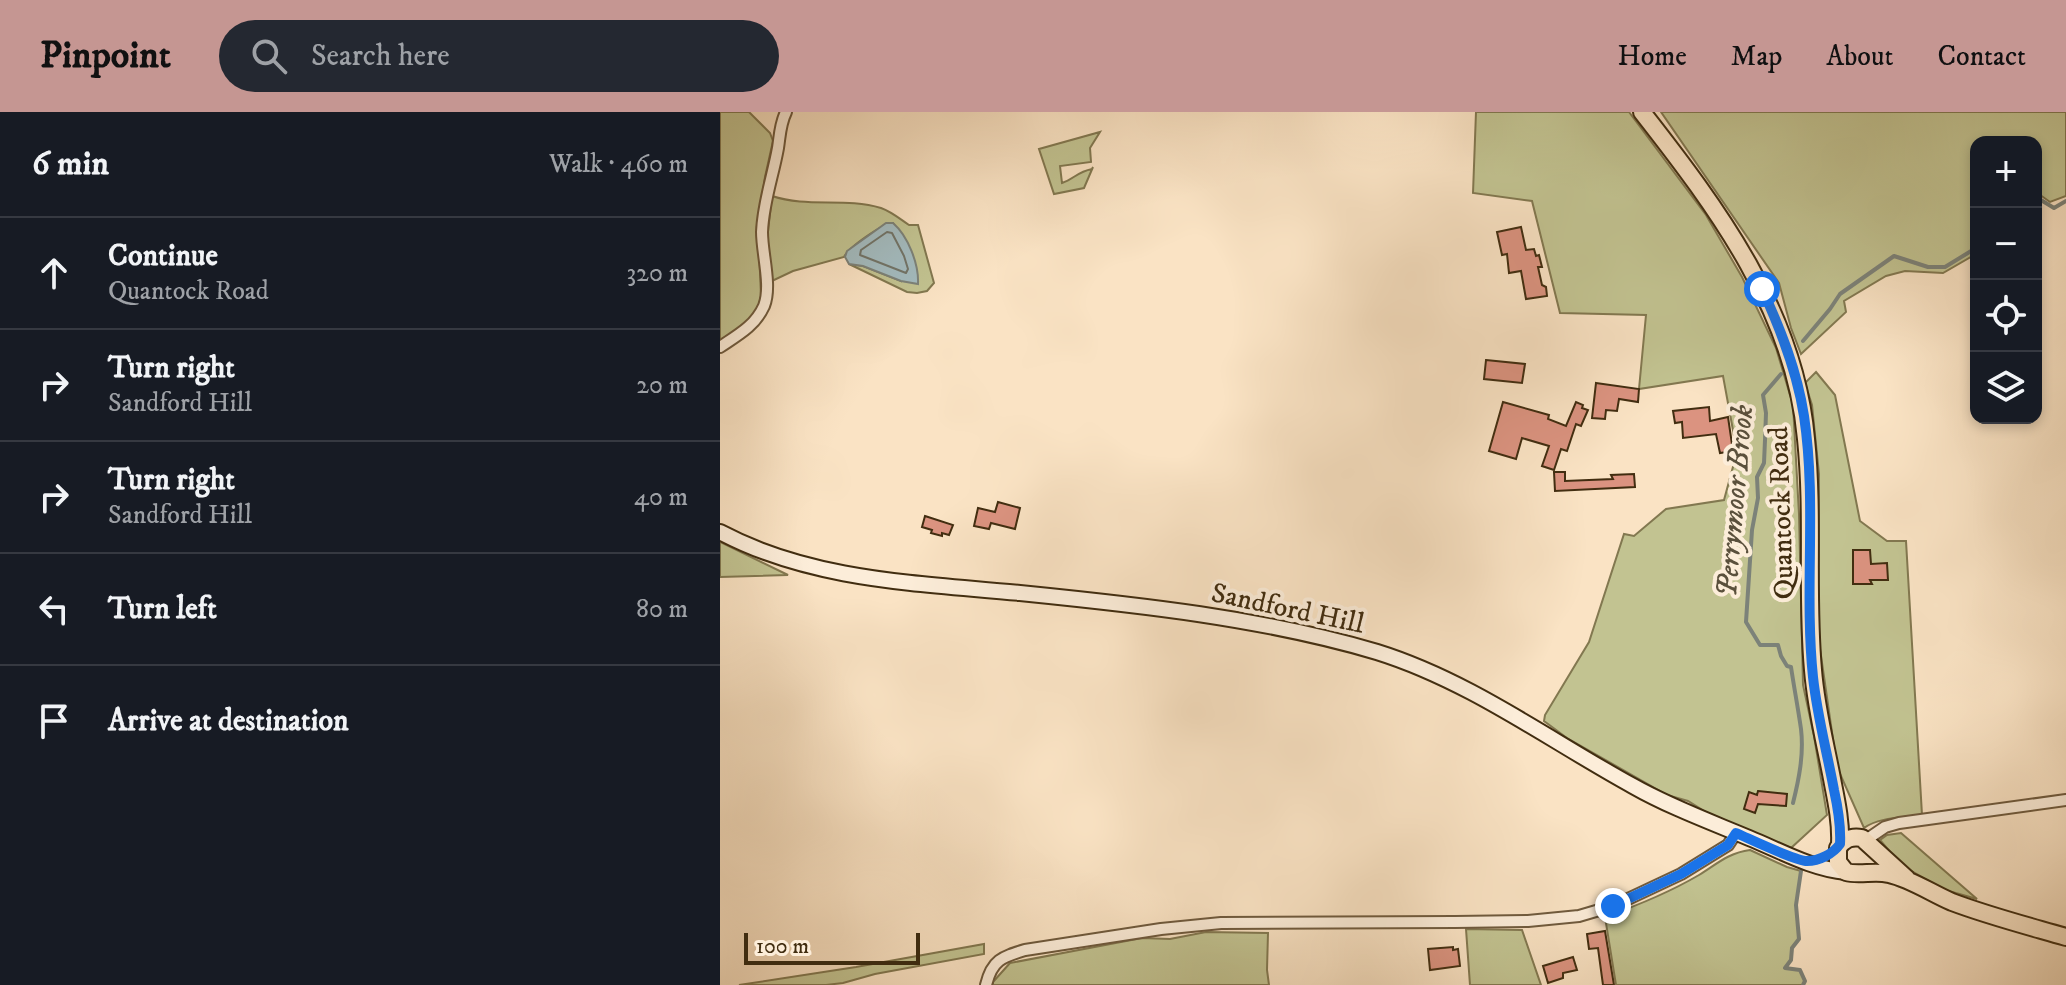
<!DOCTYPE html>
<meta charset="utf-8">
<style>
body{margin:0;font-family:"IM FELL DW Pica",serif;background:#242831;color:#f1f3f6}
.controls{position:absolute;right:24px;top:24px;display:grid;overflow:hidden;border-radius:16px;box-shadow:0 4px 12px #0003}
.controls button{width:72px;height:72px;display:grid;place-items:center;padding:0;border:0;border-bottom:2px solid #363941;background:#171b24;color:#f1f3f6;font:40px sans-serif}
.scale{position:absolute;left:24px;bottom:20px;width:176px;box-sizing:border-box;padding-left:8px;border:4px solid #412d10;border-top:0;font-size:22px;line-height:28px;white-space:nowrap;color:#412d10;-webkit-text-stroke:6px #fcedd9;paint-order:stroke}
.stop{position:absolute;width:24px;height:24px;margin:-18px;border:6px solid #1a73e8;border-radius:50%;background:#fff}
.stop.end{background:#1a73e8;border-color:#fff;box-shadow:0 2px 8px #0008}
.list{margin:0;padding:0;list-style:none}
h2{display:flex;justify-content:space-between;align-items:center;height:104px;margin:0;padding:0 32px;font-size:34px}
h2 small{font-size:26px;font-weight:400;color:#9ea1a6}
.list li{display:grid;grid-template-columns:52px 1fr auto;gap:24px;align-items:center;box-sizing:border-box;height:112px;padding:0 32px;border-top:2px solid #363941}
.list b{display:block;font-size:30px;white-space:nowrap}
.list p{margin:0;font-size:26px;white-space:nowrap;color:#9ea1a6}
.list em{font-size:26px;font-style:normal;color:#9ea1a6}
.icon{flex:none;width:44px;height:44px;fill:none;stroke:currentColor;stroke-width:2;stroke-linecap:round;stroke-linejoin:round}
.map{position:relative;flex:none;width:1346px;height:873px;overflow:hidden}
header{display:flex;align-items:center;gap:48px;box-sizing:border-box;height:112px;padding:0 40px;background:#c59692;color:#111}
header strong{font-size:38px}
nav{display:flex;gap:44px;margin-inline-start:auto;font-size:28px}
.search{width:560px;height:72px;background:#242831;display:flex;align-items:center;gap:20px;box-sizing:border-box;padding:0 28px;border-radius:44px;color:#9ea1a6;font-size:30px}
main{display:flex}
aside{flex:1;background:#171b24}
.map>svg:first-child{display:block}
</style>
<header>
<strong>Pinpoint</strong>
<div class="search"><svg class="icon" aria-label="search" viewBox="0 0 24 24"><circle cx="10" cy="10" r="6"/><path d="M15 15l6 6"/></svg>Search here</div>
<nav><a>Home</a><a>Map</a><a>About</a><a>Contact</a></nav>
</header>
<main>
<aside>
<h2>6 min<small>Walk · 460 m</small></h2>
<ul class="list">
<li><svg class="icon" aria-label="ahead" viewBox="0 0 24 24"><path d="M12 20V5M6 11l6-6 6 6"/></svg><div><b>Continue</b><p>Quantock Road</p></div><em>320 m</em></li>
<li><svg class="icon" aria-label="right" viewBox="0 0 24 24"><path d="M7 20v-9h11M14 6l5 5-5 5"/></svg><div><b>Turn right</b><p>Sandford Hill</p></div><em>20 m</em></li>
<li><svg class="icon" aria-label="right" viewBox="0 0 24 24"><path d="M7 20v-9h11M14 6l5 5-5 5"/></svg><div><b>Turn right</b><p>Sandford Hill</p></div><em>40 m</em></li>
<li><svg class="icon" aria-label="left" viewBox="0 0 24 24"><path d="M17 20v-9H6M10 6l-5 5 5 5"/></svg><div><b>Turn left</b></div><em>80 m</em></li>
<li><svg class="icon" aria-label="arrive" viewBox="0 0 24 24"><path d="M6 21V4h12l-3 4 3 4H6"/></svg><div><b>Arrive at destination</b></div></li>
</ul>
</aside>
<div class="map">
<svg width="1346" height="873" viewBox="0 0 1346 873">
<rect width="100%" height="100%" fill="#fae3c4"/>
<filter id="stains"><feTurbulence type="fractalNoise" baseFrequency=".0025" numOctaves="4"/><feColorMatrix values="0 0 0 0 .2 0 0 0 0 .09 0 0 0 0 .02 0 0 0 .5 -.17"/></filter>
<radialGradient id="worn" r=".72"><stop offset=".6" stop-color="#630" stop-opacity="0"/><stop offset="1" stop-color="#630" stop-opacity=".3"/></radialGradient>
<path fill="#c2c391" stroke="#827850" stroke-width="2" d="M0 0H29L50 21 53 29 45 65 38 113 41 184C37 208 20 217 0 228Z
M756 0H909L986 103 1022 165 1056 236 1073 293 1079 402 1083 573 1094 624 1107 703 1071 736 997 707 968 689 947 683 847 626 824 609 825 603 869 530 904 422 914 424 946 397 1004 388 1017 340 1003 264 919 277 926 203 840 201 812 89 753 81Z
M941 0H1346V84L1330 90 1316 80V30H1256V142L1223 161 1185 159 1166 164 1124 189 1126 200 1081 242 1071 216 1059 171Z
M380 20 370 36 371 50 340 54 342 71C354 67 357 60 372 57L373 55 364 76 334 82 319 37Z
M52 84C88 96 125 85 161 96 172 100 180 107 189 113H198L214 171 207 179 197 181 187 180 129 152 143 154 181 169 182 123 173 111C162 112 129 135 124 145L73 159 52 169 47 128Z
M1096 260 1115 283 1140 409 1167 429H1186L1202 703C1183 706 1159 705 1144 716L1117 655 1098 523 1099 362 1092 293 1085 271Z
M0 430 68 463 0 465Z
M1181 721 1257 787 1225 778 1181 753 1160 728 1167 723Z
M1030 738 1067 755 1081 759 1076 793 1079 827 1072 836 1071 848 1065 856 1080 858 1085 869 1083 873H896L885 805C916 794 950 780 979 763 997 752 1008 741 1030 738Z
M746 817 802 818 821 873H750Z
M486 820 548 821 547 858 549 873H273V870L290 851 422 826 450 827Z
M264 832V842L155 862 123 871 106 873H19L136 855Z"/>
<path fill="#a3bbbf" stroke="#7c8279" stroke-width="2" d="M166 111H173C188 124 199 152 198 172L181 169 143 154 129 152 125 145 127 139Z"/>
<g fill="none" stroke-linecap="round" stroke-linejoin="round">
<path stroke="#727468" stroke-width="2" d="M167 120 172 121 184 144 188 157 186 161 140 143 141 138Z"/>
<path stroke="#7c8279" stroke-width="4" d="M1316 85 1334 96 1346 89
M1083 229 1110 197 1120 182 1174 144 1208 155H1225L1256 136
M1061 262 1043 283 1046 301 1045 328 1044 351 1037 365 1038 386 1032 418 1026 510 1040 533H1058L1061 544 1067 554 1071 555C1074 575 1078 596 1081 617 1084 642 1079 667 1073 691
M1081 759 1076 793 1079 827 1072 836 1071 848 1065 856 1080 858 1085 869 1083 873"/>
</g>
<path fill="#db9380" stroke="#412d10" stroke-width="2" d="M801 115 806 138 814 137 816 144 819 143 822 155H818L822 173 826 175 827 184 806 187 801 159 789 161 787 142 782 143 777 120Z
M766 248 805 252 802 271 764 267Z
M876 271 919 277 918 290 899 287 897 299 886 298 885 307 872 306Z
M783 290 829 303 828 307 846 314 856 290 863 293 862 296 868 298 861 314 856 312 847 339 841 337 834 358 822 354 829 334 802 326 796 347 769 339Z
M989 295 990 309 1008 305 1013 339 1000 341 996 322 963 326 962 310 955 311 953 299Z
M834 360H845V369L893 367 891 363 914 362 915 375 835 379Z
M278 390 300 396 295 417 271 411 269 417 254 414 258 396 275 400Z
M205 404 233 413 229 423 222 421V424L211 421 212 418 202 415Z
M1133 438H1150L1151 452 1167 451 1168 468H1150L1152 472H1133Z
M1038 679 1067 682 1066 694 1038 692 1035 701 1024 697 1029 680 1037 683Z
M885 819 894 873H883L878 836 869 837 867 822Z
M733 835V838L738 837 740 854 710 858 708 837Z
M853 845 857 858 843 861V866L828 871 823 854Z"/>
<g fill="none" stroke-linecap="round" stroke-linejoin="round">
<g stroke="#6f5a3d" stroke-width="14">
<path id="minor" d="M0 235C18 223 35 214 44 194 52 174 42 142 42 120 43 91 53 64 58 36 60 23 60 12 66 0
M1146 728 1165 715 1179 711 1346 688
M266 873C272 848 282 845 305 838L441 817 501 811 735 810 808 809 859 804 893 794 961 762 1008 733 1016 721"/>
</g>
<g stroke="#412d10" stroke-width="18">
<path id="secondary" d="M0 420C92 469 198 471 300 481 419 493 542 506 657 540 750 569 829 628 913 674 950 695 991 710 1029 726 1061 739 1092 757 1126 760"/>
</g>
<g stroke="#412d10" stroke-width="20">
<path id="primary" d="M922 0C998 97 1075 200 1086 327 1094 404 1086 481 1093 558 1096 597 1106 634 1113 672 1117 692 1121 712 1120 732
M1187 767 1142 726C1131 724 1124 727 1118 736V750L1126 760C1140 764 1154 758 1169 762 1191 767 1211 781 1232 790 1269 804 1308 814 1346 825"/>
</g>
<use href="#minor" stroke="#fcedd9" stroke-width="10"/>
<use href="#secondary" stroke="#fcedd9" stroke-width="14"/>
<use href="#primary" stroke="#fae3c4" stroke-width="16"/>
</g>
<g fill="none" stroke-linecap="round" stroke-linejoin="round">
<path stroke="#1a73e8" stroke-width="10" d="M893 794 961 762 1008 733 1016 721C1030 727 1075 749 1087 749 1099 749 1113 742 1120 732 1121 714 1118 696 1114 678 1107 640 1097 603 1093 565 1084 478 1097 390 1084 304 1077 259 1061 218 1042 177"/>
</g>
<g text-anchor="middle" stroke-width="8" stroke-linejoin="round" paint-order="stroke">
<g font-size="28" fill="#412d10" stroke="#fcedd9">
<text transform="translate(1060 401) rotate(-92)" y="10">Quantock Road</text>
<text transform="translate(568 495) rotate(12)" y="10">Sandford Hill</text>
</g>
<g font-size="30" font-style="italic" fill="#5a503c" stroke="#fcedd9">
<text transform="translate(1014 389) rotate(-85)" y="10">Perrymoor Brook</text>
</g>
</g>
<rect width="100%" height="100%" filter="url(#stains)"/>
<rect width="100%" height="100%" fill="url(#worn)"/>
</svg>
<div class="controls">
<button>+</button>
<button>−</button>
<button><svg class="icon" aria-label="locate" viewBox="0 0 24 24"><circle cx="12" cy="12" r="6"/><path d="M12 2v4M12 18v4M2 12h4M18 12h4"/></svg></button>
<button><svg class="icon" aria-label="layers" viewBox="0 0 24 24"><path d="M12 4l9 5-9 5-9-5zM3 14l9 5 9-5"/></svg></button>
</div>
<div class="scale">100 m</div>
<div class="stop" style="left:1042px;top:177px"></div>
<div class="stop end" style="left:893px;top:794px"></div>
</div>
</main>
